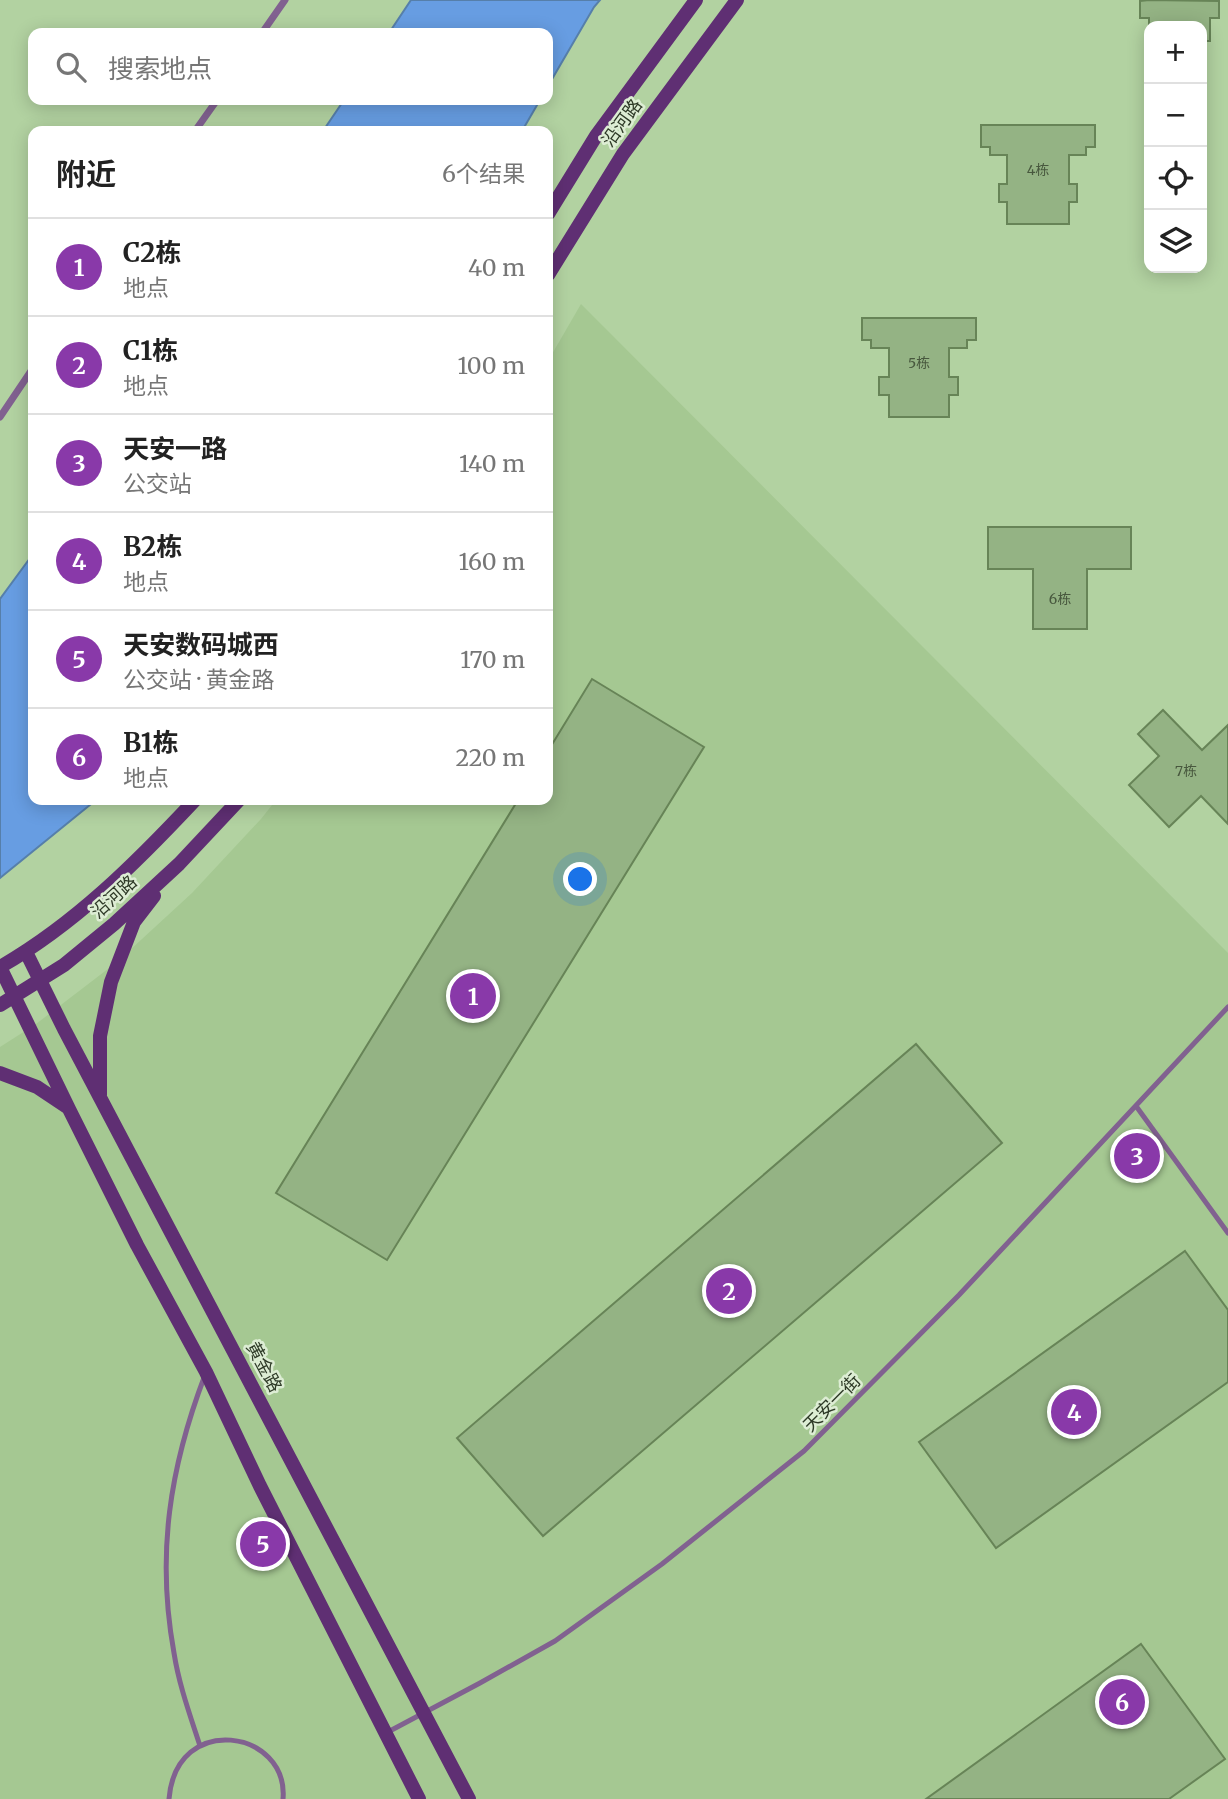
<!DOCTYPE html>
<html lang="zh">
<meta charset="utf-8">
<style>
body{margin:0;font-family:Merriweather,"Noto Sans SC",serif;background:#f6f6f6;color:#222}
.controls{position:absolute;right:21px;top:21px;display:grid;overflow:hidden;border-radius:14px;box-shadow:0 4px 18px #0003}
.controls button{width:63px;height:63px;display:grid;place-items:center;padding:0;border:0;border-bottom:2px solid #e0e0e0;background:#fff;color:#222;font:35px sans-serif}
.you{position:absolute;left:581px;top:880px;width:24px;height:24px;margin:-18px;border:5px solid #fff;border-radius:50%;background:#1a73e8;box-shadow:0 0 0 10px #1a73e833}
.badge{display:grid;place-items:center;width:46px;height:46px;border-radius:50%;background:#8939a9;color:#fff;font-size:23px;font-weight:700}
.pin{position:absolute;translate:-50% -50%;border:4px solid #fff;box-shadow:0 2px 7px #0006}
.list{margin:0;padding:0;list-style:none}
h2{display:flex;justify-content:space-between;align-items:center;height:91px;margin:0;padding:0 28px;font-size:30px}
h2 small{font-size:23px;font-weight:400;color:#767676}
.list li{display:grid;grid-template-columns:46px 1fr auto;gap:21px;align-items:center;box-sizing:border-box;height:98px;padding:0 28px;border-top:2px solid #e0e0e0}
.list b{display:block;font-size:26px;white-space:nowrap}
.list p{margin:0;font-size:23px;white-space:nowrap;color:#767676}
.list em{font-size:23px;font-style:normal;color:#767676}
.icon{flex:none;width:38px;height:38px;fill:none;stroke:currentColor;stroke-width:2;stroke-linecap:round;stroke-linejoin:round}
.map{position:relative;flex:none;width:1228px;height:1799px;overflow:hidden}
.search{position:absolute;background:#fff;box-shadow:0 4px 18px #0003;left:28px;top:28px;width:525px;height:77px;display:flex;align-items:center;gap:18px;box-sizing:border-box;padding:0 24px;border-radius:14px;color:#767676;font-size:26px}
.panel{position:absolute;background:#fff;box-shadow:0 4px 18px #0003;left:28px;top:126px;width:525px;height:679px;border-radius:14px}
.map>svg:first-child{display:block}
</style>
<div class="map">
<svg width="1228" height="1799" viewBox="0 0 1228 1799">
<rect width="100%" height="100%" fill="#b2d2a1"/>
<path fill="#a5c892" d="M581 304 1228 953V1799H0V1047L36 1024 117 962 192 893 261 819 276 800H548V361Z"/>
<path fill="#679de2" stroke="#567faa" stroke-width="2" d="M411 0H600L594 7 548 86V33H389Z
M344 100H540L522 131H323Z
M33 554V800H96L0 878V599Z"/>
<path fill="#94b384" stroke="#678457" stroke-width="2" d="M1149 0 1219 1V18H1210V41H1202V26H1149V41V18H1140V1Z
M981 125H1095V147H1086V155H1069V184H1077V202H1069V224H1007V202H999V184H1007V155H990V147H981Z
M862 318H976V340H967V348H949V377H958V395H949V417H889V395H879V377H889V348H871V340H862Z
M988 527H1131V569H1087V629H1033V569H988Z
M592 679 704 747 387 1260 276 1193 518 800H548V751Z
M1163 710 1202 750 1228 725V824L1201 796 1169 827 1129 785 1159 756 1138 734Z
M916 1044 1002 1143 543 1536 457 1438Z
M1185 1251 1228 1310V1382L996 1548 919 1442Z
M1141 1644 1225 1759 1169 1799H926Z"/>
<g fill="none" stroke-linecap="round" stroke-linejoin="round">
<path stroke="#816190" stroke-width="5" d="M1136 1106 1228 1233
M386 1733 480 1683 555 1641 662 1564 804 1451 959 1295 1228 1007
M200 1746C190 1715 179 1685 174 1653 156 1554 170 1467 205 1375
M169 1799C176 1711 289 1730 283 1799"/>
<path stroke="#816190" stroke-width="7" d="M262 33 285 0
M195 131 217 100
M0 417 33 368"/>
<path stroke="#5f2f73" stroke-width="14" d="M548 214 596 136 696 0
M548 275 623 154 737 0
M26 952 64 1029 469 1799
M0 967 69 1109 137 1245 206 1372 260 1486 419 1799
M0 967C75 924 136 863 195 800
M0 1005 64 965 114 924 179 864 239 800
M0 1073 37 1087 67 1107
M100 1095V1036L111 982 134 922 154 896"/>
</g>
<g text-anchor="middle" stroke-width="5" stroke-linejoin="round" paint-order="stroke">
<g font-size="14" fill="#48583e">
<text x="1038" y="175">4栋</text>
<text x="919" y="368">5栋</text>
<text x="1060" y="604">6栋</text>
<text x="1186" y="776">7栋</text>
</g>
<g font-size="18" fill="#2e3a27" stroke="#ddedd4">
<text transform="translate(622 123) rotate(-54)" y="6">沿河路</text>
<text transform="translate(114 897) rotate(-42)" y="6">沿河路</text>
<text transform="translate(264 1367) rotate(62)" y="6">黄金路</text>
<text transform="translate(832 1403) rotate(-45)" y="6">天安一街</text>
</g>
</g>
</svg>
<div class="controls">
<button>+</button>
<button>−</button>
<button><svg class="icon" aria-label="locate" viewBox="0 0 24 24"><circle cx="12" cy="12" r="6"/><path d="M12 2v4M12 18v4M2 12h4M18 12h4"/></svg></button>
<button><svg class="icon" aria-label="layers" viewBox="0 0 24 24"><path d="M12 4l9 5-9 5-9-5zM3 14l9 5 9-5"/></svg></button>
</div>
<div class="you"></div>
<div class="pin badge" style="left:473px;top:996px">1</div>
<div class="pin badge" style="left:729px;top:1291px">2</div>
<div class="pin badge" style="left:1137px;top:1156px">3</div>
<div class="pin badge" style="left:1074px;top:1412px">4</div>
<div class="pin badge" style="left:263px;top:1544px">5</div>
<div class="pin badge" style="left:1122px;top:1702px">6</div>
<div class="search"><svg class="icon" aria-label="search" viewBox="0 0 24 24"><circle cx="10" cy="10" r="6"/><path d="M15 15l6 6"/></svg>搜索地点</div>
<section class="panel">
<h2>附近<small>6个结果</small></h2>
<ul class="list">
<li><span class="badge">1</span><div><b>C2栋</b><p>地点</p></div><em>40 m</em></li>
<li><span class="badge">2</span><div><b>C1栋</b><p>地点</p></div><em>100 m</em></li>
<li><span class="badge">3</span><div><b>天安一路</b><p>公交站</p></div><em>140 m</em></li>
<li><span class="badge">4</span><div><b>B2栋</b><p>地点</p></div><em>160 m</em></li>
<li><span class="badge">5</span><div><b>天安数码城西</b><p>公交站 · 黄金路</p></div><em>170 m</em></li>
<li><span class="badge">6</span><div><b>B1栋</b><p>地点</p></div><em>220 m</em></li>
</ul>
</section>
</div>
